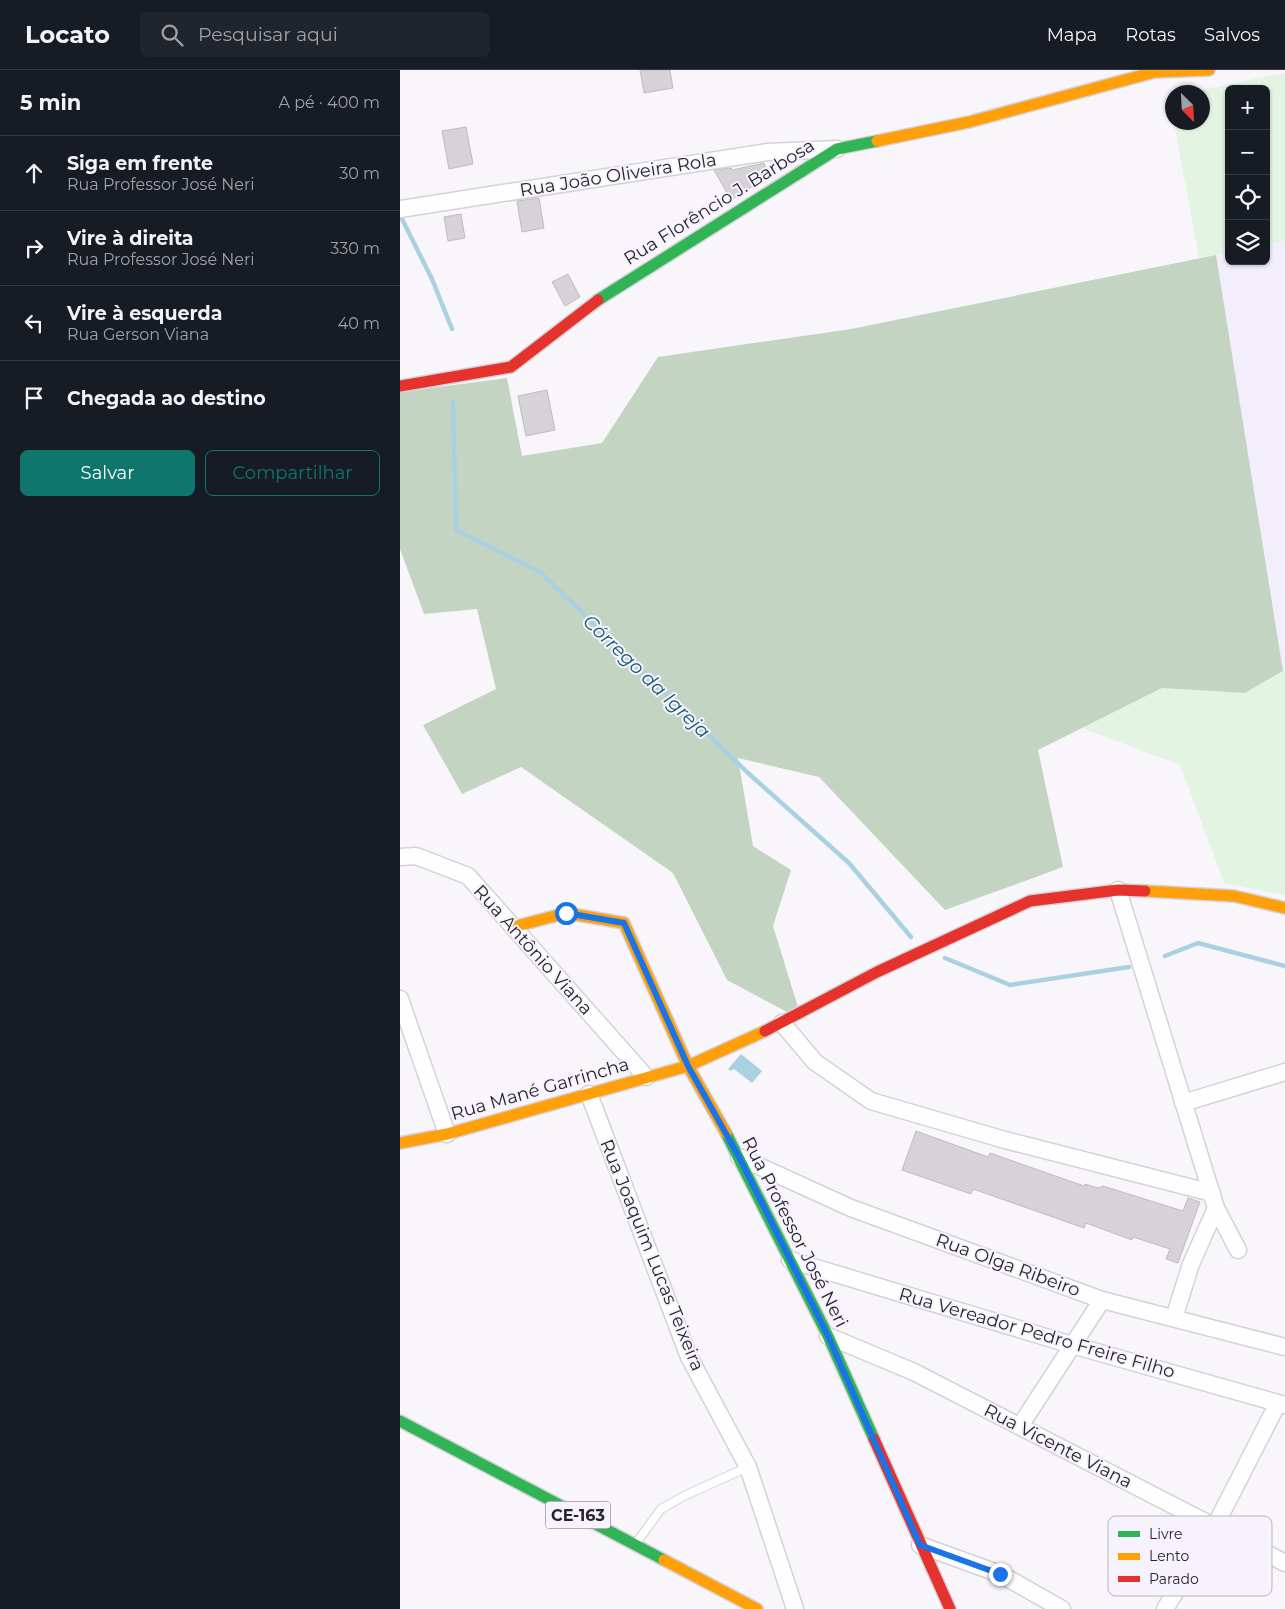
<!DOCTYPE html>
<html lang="pt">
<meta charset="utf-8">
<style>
body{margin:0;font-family:Montserrat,sans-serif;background:#20242c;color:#f1f3f6}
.controls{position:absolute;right:15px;top:15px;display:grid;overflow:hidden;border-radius:8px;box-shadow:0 1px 4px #0004}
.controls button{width:45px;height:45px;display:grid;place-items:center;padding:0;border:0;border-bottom:1px solid #363941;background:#171b24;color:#f1f3f6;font:25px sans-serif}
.compass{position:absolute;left:765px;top:15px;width:45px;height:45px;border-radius:50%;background:#171b24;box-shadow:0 1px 4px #0004;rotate:156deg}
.stop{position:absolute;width:15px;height:15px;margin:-11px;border:4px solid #1a73e8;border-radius:50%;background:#fff}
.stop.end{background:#1a73e8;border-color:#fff;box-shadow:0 1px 5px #0008}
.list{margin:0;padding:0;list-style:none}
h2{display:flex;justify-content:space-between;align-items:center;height:65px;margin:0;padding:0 20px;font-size:21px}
h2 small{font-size:16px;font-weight:400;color:#9ea1a6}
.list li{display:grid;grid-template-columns:32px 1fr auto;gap:15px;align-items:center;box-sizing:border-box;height:75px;padding:0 20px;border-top:1px solid #363941}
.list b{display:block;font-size:19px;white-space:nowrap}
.list p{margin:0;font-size:16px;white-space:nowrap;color:#9ea1a6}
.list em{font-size:16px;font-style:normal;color:#9ea1a6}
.actions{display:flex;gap:10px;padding:15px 20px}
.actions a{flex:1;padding:11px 0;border:1px solid #0f766e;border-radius:8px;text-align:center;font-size:18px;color:#0f766e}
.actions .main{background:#0f766e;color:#fff}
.icon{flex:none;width:28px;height:28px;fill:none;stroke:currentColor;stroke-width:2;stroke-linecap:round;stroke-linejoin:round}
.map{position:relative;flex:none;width:885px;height:1539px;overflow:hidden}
header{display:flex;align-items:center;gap:30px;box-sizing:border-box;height:70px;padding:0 25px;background:#171b24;border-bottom:1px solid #363941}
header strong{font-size:24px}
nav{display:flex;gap:28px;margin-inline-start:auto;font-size:18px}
.search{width:350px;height:45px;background:#20242c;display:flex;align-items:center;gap:12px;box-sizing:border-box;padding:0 18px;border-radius:8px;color:#9ea1a6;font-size:19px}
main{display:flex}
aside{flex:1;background:#171b24}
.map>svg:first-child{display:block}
</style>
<header>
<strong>Locato</strong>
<div class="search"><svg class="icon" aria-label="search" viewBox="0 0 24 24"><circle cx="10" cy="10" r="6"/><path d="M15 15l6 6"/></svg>Pesquisar aqui</div>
<nav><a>Mapa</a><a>Rotas</a><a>Salvos</a></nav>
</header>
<main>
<aside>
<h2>5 min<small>A pé · 400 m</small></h2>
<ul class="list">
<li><svg class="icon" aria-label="ahead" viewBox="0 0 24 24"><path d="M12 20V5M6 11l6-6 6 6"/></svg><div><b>Siga em frente</b><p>Rua Professor José Neri</p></div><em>30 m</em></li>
<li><svg class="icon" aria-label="right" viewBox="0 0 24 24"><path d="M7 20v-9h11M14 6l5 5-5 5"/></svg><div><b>Vire à direita</b><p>Rua Professor José Neri</p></div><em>330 m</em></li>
<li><svg class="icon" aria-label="left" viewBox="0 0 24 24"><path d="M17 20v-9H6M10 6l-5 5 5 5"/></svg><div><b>Vire à esquerda</b><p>Rua Gerson Viana</p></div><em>40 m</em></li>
<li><svg class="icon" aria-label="arrive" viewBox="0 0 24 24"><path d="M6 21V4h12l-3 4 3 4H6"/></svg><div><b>Chegada ao destino</b></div></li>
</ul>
<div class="actions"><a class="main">Salvar</a><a>Compartilhar</a></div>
</aside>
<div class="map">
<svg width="885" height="1539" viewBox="0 0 885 1539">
<rect width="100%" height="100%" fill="#f8f6fb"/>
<path fill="#f2eefc" d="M885 171V600L883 601 816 185 829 182V191H866V174Z"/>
<path fill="#e3f4e2" d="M885 3V171L866 174V19H829V182L799 188 774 53 802 52V22H790Z
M885 600V825L824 813 780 695 682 658 762 618 845 623Z"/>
<path fill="#c3d5c2" d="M816 185 883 601 845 623 762 618 638 680 663 797 545 840 419 707 338 688 353 776 391 800 373 856 402 950 327 910 273 803 121 697 62 724 23 655 96 619 77 539 24 544 0 479V322L107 308 122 386 202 373 258 287 451 259Z"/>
<path fill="#aad1e2" d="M341 984 362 1001 352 1013 334 999 331 1001 328 999Z"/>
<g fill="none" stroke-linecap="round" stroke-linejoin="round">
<path stroke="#aad1e2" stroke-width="4.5" d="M0 145 32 209 52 259
M53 331 56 460 140 502 348 703 449 793 511 867
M765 886 798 873 885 896
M545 888 610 915 729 897"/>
</g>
<path fill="#d5d3d8" stroke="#bebcc1" d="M240 0H270L273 18 244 23Z
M66 57 73 94 49 99 42 61Z
M364 93 368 106 331 130 314 100 331 98 332 100Z
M139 128 144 158 122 162 117 131Z
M61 144 65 168 48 171 44 147Z
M168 204 180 227 165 236 152 212Z
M147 320 155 360 126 366 118 326Z
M516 1061 588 1087 590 1083 684 1116 685 1114 698 1118 703 1116 783 1141 788 1128 800 1132 778 1193 766 1189 770 1179 733 1167 732 1170 686 1153 684 1158 573 1119 571 1124 502 1100Z"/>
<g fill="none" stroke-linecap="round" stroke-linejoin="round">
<g stroke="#d4d2d7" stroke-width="10">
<path id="lane" d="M237 1472 261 1439 286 1425 348 1397"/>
</g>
<g stroke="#d4d2d7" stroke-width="19">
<path id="street" d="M0 139 368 82 437 79
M0 787 16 786 68 806 246 1007
M718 820 816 1138 838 1180
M0 929 47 1064
M382 953 415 992 471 1031 605 1070 812 1123
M189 1024 289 1287 348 1397 395 1539
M783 1033 885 1002
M339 1087 451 1138 702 1230 885 1277
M390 1190 672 1275 885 1335
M774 1248 791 1194 816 1138
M428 1266 514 1302 885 1493
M620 1356 702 1230
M520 1475 600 1504 662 1539
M765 1539 815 1456 878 1333"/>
</g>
<g stroke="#d4d2d7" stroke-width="14">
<path id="fast" d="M198 230 437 79 477 71
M326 1063 428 1266 474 1369
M0 1351 264 1490"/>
</g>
<g stroke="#d4d2d7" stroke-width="14">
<path id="slow" d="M477 71 569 52 755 2 809 0
M745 821 834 826 885 838
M113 857 166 843 224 853 288 996 326 1063
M0 1073 47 1064 288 996 365 961
M264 1490 357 1539"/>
</g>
<g stroke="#d4d2d7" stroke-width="14">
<path id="jam" d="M0 316 111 297 198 230
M365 961 477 902 630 831 718 820 745 821
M474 1369 550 1539"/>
</g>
<use href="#lane" stroke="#fefefe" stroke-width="8"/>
<use href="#street" stroke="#fefefe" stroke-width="16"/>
<use href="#fast" stroke="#30b455" stroke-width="11"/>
<use href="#slow" stroke="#ff9f0a" stroke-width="11"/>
<use href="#jam" stroke="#e5322d" stroke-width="11"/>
</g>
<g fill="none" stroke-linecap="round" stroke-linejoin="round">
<path stroke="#1a73e8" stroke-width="6" d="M166 843 224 853 288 996 339 1087 428 1266 520 1475 600 1504"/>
</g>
<g text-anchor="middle" stroke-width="4" stroke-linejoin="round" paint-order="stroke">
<rect fill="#f7f3fe" stroke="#65636a" stroke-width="1" x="145.5" y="1431.5" width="65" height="27" rx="4"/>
<g font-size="16" font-weight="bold" fill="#27252a">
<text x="178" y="1451">CE-163</text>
</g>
<g font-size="18" fill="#27252a" stroke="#f7f3fe">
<text transform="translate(218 105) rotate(-9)" y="6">Rua João Oliveira Rola</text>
<text transform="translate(319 132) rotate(-32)" y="6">Rua Florêncio J. Barbosa</text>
<text transform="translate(133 880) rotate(48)" y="6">Rua Antônio Viana</text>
<text transform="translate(140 1019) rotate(-16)" y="6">Rua Mané Garrincha</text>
<text transform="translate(395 1162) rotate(63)" y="6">Rua Professor José Neri</text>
<text transform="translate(252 1185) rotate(68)" y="6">Rua Joaquim Lucas Teixeira</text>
<text transform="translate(608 1195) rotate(20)" y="6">Rua Olga Ribeiro</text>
<text transform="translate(637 1263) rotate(16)" y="6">Rua Vereador Pedro Freire Filho</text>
<text transform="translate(658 1376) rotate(27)" y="6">Rua Vicente Viana</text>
</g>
<g font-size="19" font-style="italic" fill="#0d5b71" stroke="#f7f3fe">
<text transform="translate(247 606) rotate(44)" y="7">Córrego da Igreja</text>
</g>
</g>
<rect x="708" y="1446" width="164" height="80" rx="8" fill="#f7f3fe" stroke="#b9b5be" stroke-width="1"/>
<rect x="718" y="1461" width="22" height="6" fill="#30b455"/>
<rect x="718" y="1483" width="22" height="7" fill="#ff9f0a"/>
<rect x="718" y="1506" width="22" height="6" fill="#e5322d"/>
<g font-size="14" fill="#27252a">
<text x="749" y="1469">Livre</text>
<text x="749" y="1491">Lento</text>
<text x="749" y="1514">Parado</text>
</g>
</svg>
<div class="controls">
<button>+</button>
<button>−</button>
<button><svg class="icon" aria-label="locate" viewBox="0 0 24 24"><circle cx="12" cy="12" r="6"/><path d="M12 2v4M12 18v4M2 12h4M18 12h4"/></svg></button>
<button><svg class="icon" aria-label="layers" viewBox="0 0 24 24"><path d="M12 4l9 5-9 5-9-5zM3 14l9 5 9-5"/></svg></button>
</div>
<svg class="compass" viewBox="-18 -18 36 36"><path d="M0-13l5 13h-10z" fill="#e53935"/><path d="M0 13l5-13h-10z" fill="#9ea1a6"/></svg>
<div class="stop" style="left:166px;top:843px"></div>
<div class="stop end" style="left:600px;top:1504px"></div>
</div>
</main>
